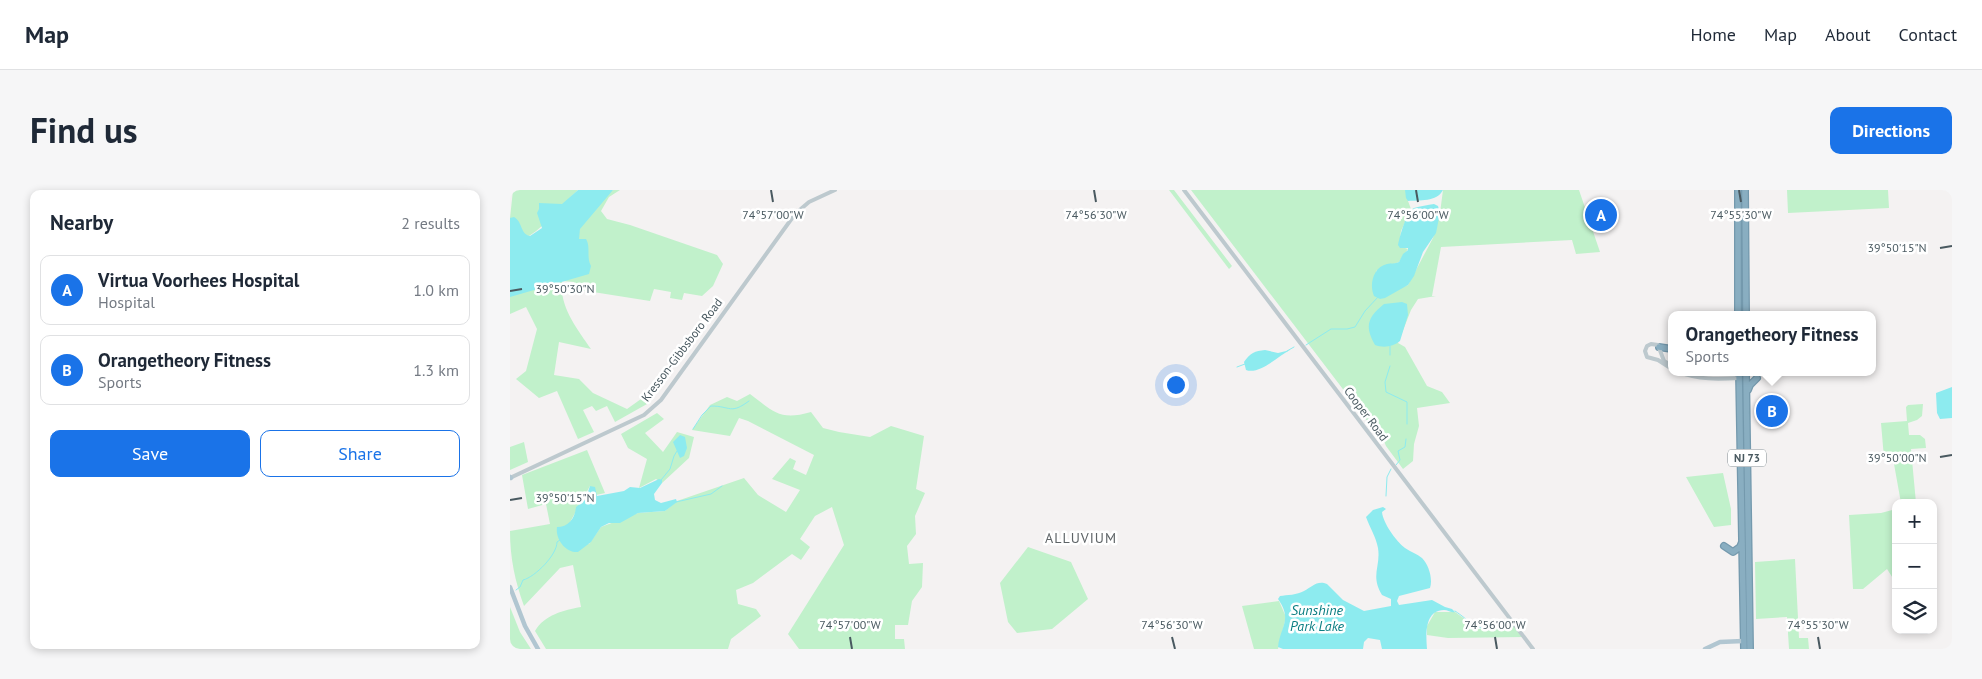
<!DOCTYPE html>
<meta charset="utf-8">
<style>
body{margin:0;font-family:"PT Sans",sans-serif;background:#f6f6f7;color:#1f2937}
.controls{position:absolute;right:15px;bottom:15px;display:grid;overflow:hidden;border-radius:10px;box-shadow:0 2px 8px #0003}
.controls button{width:45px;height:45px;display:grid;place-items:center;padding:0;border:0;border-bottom:1px solid #e0e1e3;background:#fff;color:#1f2937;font:25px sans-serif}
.you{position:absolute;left:665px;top:194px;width:18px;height:18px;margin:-12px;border:4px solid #fff;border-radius:50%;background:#1a73e8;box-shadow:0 0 0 8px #1a73e833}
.badge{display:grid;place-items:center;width:32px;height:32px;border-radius:50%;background:#1a73e8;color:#fff;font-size:16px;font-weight:700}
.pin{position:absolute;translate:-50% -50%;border:2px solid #fff;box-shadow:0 1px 5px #0006}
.popup{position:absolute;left:1158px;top:121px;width:208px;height:65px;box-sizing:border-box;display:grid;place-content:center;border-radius:10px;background:#fff;filter:drop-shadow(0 1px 4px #0005);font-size:16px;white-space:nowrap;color:#747a83}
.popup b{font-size:19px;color:#1f2937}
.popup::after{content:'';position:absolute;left:50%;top:100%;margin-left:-10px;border:10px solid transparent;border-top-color:#fff}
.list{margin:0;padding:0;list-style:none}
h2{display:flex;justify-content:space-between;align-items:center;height:65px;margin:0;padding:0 20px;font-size:21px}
h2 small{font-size:16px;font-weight:400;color:#747a83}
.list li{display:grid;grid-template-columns:32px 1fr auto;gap:15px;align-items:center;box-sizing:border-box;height:70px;margin:0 10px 10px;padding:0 10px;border:1px solid #e0e1e3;border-radius:10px}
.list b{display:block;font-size:19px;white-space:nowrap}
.list p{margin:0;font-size:16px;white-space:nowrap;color:#747a83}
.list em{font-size:16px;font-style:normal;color:#747a83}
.actions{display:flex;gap:10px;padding:15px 20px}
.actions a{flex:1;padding:11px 0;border:1px solid #1a73e8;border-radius:10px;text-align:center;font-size:18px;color:#1a73e8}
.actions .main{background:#1a73e8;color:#fff}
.icon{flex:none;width:28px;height:28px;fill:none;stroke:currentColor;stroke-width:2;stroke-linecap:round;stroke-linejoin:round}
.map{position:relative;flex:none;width:1442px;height:459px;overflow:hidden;border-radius:10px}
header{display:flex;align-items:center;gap:30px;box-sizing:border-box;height:70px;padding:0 25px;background:#fff;border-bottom:1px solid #e0e1e3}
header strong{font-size:24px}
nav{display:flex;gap:28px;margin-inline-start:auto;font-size:18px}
.intro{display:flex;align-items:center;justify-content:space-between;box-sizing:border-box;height:120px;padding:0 30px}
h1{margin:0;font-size:35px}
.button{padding:12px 22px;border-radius:10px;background:#1a73e8;color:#fff;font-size:18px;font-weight:700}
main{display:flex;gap:30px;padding:0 30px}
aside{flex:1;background:#fff;border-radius:10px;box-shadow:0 2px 8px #0003}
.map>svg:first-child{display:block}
</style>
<header>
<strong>Map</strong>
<nav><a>Home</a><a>Map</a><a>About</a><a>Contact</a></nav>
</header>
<div class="intro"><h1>Find us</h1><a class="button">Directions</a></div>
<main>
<aside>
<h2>Nearby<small>2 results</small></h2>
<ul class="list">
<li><span class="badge">A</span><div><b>Virtua Voorhees Hospital</b><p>Hospital</p></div><em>1.0 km</em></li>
<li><span class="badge">B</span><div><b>Orangetheory Fitness</b><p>Sports</p></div><em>1.3 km</em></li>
</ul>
<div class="actions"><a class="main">Save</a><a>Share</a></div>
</aside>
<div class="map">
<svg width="1442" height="459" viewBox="0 0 1442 459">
<rect width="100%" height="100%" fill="#f4f2f2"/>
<path fill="#c1f1cb" d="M3 0H68C51 15 38 34 19 46L14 45 0 28Z
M103 0H110L99 7 91 21 97 29 120 35 207 65 213 74 203 96 192 106 174 103 172 110 160 108 161 102 144 99 140 111 64 99V92L52 91C49 116 67 139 81 159L49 152 44 185 69 189 83 203 117 219 131 209 137 214 105 232 97 216 86 221 82 216 73 220 84 242 68 249 47 201 29 208 6 189 16 181 27 139 16 117 0 124V99L68 49 70 35 98 3Z
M659 0H664L722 76 719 79Z
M681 0H897L898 11 901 19 891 41 889 56 898 59 889 72 866 81 867 108 898 95 923 48 930 23 933 0H1069L1090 62 1066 64 1062 50 931 57 922 106H926L908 109 901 120 888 153 895 157 917 196 932 202 940 213 907 218 909 236 904 254 903 271 893 279 876 256 868 237 862 230 858 232Z
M1277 0H1378L1379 18 1278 23Z
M240 204C264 222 270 231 301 222L313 238 329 242 360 247 381 236 414 246 406 299 415 303 405 326 406 344 397 356 399 374 413 373 412 397 402 411 398 435H385V449H394L395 459H289L278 444 334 355 322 317 305 326 290 349 300 357 291 370 282 364 243 393 226 400 228 414 246 419 251 426 221 449 218 459H36L25 441C34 425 54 420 71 417L63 375 50 378 14 416C5 391 0 368 0 341L40 334 36 314 18 319 12 285 77 260 95 303 86 305 80 296 59 334 47 340 79 354 91 337 128 323 155 321 167 311 234 288 248 305 276 322 290 300 262 289 280 268 286 271 283 279 296 285 304 265 238 231 229 228 220 246 182 240 200 215 217 207 227 211Z
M1413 214 1412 226 1407 230 1398 233 1399 245H1410L1415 249 1416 258 1401 259 1406 313H1391L1384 274 1374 268 1371 233 1397 231 1396 217 1398 215Z
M147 223 154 229 135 243 153 262 167 242 184 247 179 268 152 293 146 289 129 298 137 269 118 258 111 244Z
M14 252 18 272 0 280V257Z
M1213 283 1221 319V335L1204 337 1176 287Z
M1386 319V393L1377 379 1353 399H1343L1339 325 1371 323Z
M518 357 561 372 578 409 542 439 507 443 498 432 490 393Z
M1285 369 1289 448H1298L1299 459H1279L1277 427 1246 429 1245 372Z
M769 411 776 427 768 459H744L732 416Z
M0 417 10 442 21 459H0Z
M925 422H945L969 439 997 438 1003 434 1014 447 938 448 917 445V436Z"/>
<path fill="#8debef" d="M68 0H103L70 39 69 49H76C81 57 76 67 81 76L79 84 0 107V28L4 27C13 32 10 44 20 46L32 38 27 23 29 19V13L52 14Z
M895 0H933C927 12 909 10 898 11L896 8Z
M924 14 928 16 930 23 926 43 913 62 904 86 898 95 875 108 870 109 864 106C859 95 863 77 877 74 881 73 885 74 889 72L893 64 898 60V58H890L888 55C890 46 896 22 904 18 910 16 918 15 924 14Z
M892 112 897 114 898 125 890 151C883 157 873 158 865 155 854 136 858 127 874 114Z
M755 160 768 163 780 160C767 167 749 185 736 180L734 172C740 163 745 161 755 160Z
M1442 197V228L1430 229 1427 223 1426 203Z
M170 245 175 247 177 258 174 266 170 268 163 252Z
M149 289 152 290V293L144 304 145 310 151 313 166 309 167 312 155 321 128 323 110 333H99L91 337 81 352 68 362C56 363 45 349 47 337 58 337 65 329 66 317L75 310 80 296 85 297 87 306 114 301 120 297 130 298Z
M873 317 876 319 872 322C873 333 886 351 895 358 901 362 907 364 912 368 919 375 923 389 920 398L889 406 887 411 889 415 922 410 935 417 942 419 945 422C940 423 938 420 934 420 914 420 916 446 917 459H872L870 450 858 448 854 452 853 459H773L768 457C770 437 783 430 768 409L770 406C777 405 787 405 794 401 802 397 807 390 817 394L833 410 854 421 881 416V409L872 405C860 385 871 377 868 358 866 347 860 338 856 327L863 320Z"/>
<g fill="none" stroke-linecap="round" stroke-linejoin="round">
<path stroke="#8debef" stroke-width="1" d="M796 155 821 139H837L845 137 855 121 868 107
M880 156V165
M777 161 784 157
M880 176 875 192 876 202 897 212V234
M727 177 735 174
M183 239 192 225 201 216C221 216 220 225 239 211
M886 275 890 270 888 261 895 257 896 249
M151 290 160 279 164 266 167 261
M876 306 877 287 881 279
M166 312 201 304 212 296
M6 400 10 397 13 390C25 387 47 365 47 352L50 350
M945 421C959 430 967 442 985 438L988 434"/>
<g stroke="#7499ad" stroke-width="8">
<path id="highway" d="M1235 0 1236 125
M1228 125V0
M1149 157 1162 159
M1188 182 1190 183
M1229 182 1234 459
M1236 182 1240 459
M1238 200 1240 195 1247 188
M1214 356 1223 362 1230 357 1232 352"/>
</g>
<path stroke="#bdc9ce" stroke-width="4" d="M674 0 1023 459
M1162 176 1154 171 1148 155 1141 154 1137 156 1135 161 1137 167 1148 170 1162 179
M1169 182C1187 190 1210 189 1229 188
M1181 182H1222
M0 288 134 225 151 210 285 24 299 12 325 0"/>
<path stroke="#b1c6d1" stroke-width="4.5" d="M0 287 1 288
M0 397 15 436 28 459
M1195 459 1210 452 1233 451"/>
<use href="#highway" stroke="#89aec1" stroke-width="5.5"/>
</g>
<path fill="none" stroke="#495960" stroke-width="2" d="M261 0 263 12M584 0 586 12M906 0 908 12M1229 0 1231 12M1430 58 1442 56M0 101 12 99M1430 267 1442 265M0 310 12 308M340 447 342 459M662 447 665 459M985 447 987 459M1308 447 1310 459"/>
<g text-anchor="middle" stroke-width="5" stroke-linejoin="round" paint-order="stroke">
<rect fill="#fff" stroke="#808b90" stroke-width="1" x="1218" y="259.5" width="38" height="17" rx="4"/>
<g font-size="11" font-weight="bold" fill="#495960">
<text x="1237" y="272">NJ 73</text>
</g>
<g font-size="12" fill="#495960" stroke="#fff">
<text transform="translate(172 160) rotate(-53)" y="4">Kresson-Gibbsboro Road</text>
<text transform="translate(856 224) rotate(53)" y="4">Cooper Road</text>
</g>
<g font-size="14" letter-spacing="1" fill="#5e6467" stroke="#fff">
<text x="571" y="353">ALLUVIUM</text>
</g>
<g font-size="14" font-style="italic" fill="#0b7e82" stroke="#fff">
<text x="807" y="425">Sunshine<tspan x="807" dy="16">Park Lake</tspan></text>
</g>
</g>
<g font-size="12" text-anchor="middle" fill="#495960" stroke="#fff" stroke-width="5" stroke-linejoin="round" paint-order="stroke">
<text x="1231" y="29">74°55'30"W</text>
<text x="263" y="29">74°57'00"W</text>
<text x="586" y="29">74°56'30"W</text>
<text x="908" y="29">74°56'00"W</text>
<text x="1387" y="62">39°50'15"N</text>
<text x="55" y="103">39°50'30"N</text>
<text x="1387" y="272">39°50'00"N</text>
<text x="55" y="312">39°50'15"N</text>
<text x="340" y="439">74°57'00"W</text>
<text x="662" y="439">74°56'30"W</text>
<text x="985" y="439">74°56'00"W</text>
<text x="1308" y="439">74°55'30"W</text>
</g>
</svg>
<div class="controls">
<button>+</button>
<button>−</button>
<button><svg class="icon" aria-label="layers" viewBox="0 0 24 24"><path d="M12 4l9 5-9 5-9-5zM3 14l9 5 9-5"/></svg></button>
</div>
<div class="you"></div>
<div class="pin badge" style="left:1091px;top:25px">A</div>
<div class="pin badge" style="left:1262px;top:221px">B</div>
<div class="popup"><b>Orangetheory Fitness</b>Sports</div>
</div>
</main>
